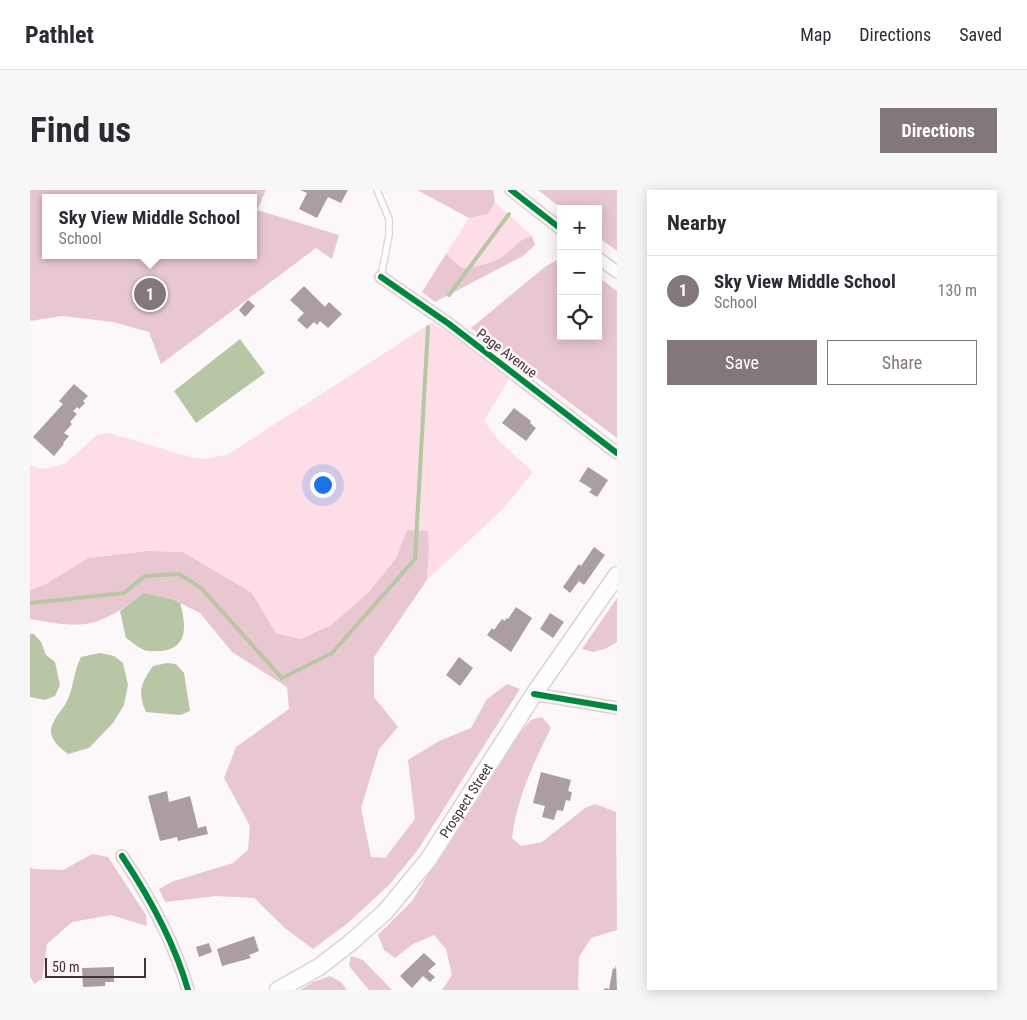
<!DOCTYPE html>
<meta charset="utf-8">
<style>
body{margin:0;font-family:"Roboto Condensed",sans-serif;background:#f7f7f7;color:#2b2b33}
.controls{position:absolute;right:15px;top:15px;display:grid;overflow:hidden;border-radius:0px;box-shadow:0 2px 12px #0003}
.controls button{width:45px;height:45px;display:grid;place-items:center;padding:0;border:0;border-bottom:1px solid #e1e1e2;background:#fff;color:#2b2b33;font:25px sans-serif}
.scale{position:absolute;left:15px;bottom:12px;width:101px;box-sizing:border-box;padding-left:5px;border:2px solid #413236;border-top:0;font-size:14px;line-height:18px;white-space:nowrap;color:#413236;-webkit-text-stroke:4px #fef5f8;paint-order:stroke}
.you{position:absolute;left:292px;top:294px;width:18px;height:18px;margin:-12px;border:4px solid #fff;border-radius:50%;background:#1a73e8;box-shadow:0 0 0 8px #1a73e833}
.badge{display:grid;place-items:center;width:32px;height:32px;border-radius:50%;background:#82777a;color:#fff;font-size:16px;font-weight:700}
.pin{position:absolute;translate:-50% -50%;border:2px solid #fff;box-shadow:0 1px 5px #0006}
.popup{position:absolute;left:12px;top:4px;width:215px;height:65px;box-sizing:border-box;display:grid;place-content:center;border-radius:0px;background:#fff;filter:drop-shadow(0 1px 4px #0005);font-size:16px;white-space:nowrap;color:#7c7c81}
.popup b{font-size:19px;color:#2b2b33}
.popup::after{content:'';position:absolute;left:50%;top:100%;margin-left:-10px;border:10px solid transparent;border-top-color:#fff}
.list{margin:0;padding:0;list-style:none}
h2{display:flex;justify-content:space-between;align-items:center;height:65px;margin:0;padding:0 20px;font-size:21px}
h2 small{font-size:16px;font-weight:400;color:#7c7c81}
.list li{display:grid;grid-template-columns:32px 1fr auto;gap:15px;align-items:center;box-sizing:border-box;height:70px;padding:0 20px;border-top:1px solid #e1e1e2}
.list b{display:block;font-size:19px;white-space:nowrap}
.list p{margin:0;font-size:16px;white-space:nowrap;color:#7c7c81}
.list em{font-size:16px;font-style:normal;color:#7c7c81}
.actions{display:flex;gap:10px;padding:15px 20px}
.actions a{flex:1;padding:11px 0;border:1px solid #82777a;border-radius:0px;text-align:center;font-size:18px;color:#82777a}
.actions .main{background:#82777a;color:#fff}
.icon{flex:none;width:28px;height:28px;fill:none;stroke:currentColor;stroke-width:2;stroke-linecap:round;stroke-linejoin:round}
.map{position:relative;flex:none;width:587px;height:800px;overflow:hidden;border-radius:0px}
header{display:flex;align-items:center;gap:30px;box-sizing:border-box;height:70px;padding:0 25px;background:#fff;border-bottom:1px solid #e1e1e2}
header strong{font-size:24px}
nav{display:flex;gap:28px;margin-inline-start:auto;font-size:18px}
.intro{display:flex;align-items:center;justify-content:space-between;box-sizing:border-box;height:120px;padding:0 30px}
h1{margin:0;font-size:35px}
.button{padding:12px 22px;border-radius:0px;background:#82777a;color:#fff;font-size:18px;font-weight:700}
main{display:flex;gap:30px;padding:0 30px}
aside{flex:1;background:#fff;border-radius:0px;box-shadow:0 2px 12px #0003}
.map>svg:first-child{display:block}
</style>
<header>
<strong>Pathlet</strong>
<nav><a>Map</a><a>Directions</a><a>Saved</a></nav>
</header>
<div class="intro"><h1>Find us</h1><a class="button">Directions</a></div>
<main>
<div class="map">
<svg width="587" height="800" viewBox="0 0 587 800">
<rect width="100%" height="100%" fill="#fcf7f9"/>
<path fill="#fddee7" d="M465 12 502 46C488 50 488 54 477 63 463 74 449 76 432 78L416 64 439 28 458 24Z
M401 133 416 141 479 189 454 231 469 251 503 282 474 318 397 390 399 362 377 340 366 368 340 401 301 435 271 449 246 443 222 403 153 362 118 361 58 368 16 394 0 400V275L13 279 35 274 67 245 79 243 160 267 173 269 197 265Z"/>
<path fill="#e8c7d1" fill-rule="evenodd" d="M0 0H236L227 20 309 45 302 69 286 58 131 174 119 142 83 132 32 126 0 131ZM16 8H224V65H16Z
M387 0H463L465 12 458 24 439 28Z
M508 0H587V61L568 47V19H532Z
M502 46 505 55 493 66 405 112 392 102 416 64 432 78C449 76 464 74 477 63 488 54 488 50 502 46Z
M531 68V146H568V87L587 101V248L441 138 516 76Z
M377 340 398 341 399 362 397 390 344 467V507L368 537 349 559 331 618 341 667 355 668 385 629 378 570 409 551 441 538 457 509 477 494 490 499 387 661 359 695 318 733 283 759 256 739 224 708 186 706 135 712 129 699 141 692 203 673 218 660 220 636 194 588 206 557 259 519 257 497 202 462 170 423 142 409 114 403C99 415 75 432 55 434 37 436 18 432 0 429V400L16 394 58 368 118 361 153 362 222 403 246 443 271 449 301 435 340 401 366 368Z
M587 408V452L575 459 563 462 552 459Z
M512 527 521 538C503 573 487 609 482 648L491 656 512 652 555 618 565 614 586 622 587 740 561 748 549 767 548 796 549 800H412L422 785 416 759 404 745 383 754 365 768 354 760 348 745 382 711 414 658 489 543 501 530Z
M62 664 78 667 116 725 117 736 81 725 42 732 17 754 12 789 4 794 0 786V677L4 679 33 680Z
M321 766 333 770 362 800H339L319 776Z
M300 786 311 792 317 800H270L283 792Z"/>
<path fill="#b7c6a5" d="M210 149 235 183 166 233 144 201Z
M114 403 142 409 150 413C157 436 158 461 127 461 122 461 116 462 112 459 106 456 101 451 96 448L90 421Z
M0 444H4L11 452 16 465 25 472 30 495 25 506 15 510 0 507Z
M70 463 84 466 93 473 98 495 94 515 83 533 59 558 38 564C30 558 20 550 21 539 23 530 30 522 35 515 44 500 43 482 51 467Z
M137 473 146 474 154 483 160 521 150 525 116 522C107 502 111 493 123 476Z"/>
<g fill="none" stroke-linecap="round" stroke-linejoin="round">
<path stroke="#b7c6a5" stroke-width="4" d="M419 105 479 24
M0 413 94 403 115 386 149 384 171 398 252 488 302 463 385 369 398 137"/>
</g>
<path fill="#aa9ea2" d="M270 0H318L311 13 298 7 287 28 269 19 277 3Z
M274 96 295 117 299 112 312 124 298 138 290 131 287 135 284 132 277 139 267 130 274 123 260 110Z
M218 110 225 116 215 127 209 120Z
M44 194 58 206 53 211 55 213 49 219 47 217 43 221 47 224 40 232 42 234 34 243 39 246 33 253 34 254 24 266 3 247 33 214 29 211Z
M484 218 501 231 500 233 506 238 496 251 472 233Z
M558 277 578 290 567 307 559 302 562 299 549 291Z
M564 357 575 365 554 395 549 391 540 403 533 397 549 374 551 376Z
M486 417 502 428 481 462 457 445 462 438 464 440 472 429 475 431 476 428 478 429Z
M520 423 534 432 523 448 510 439Z
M429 467 443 478 430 496 416 485Z
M511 582 541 590 538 601 542 602 540 611 536 610 533 621 527 620 524 630 512 627 515 616 503 613Z
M137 601 139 612 160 606 168 638 176 636 178 644 148 651 147 647 130 651 118 606Z
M224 746 229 761 219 765 221 768 192 776 187 759Z
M179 753 182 762 169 767 166 757Z
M394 763 406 774 398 781 405 787 400 792 393 786 382 798 370 786Z
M586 775 587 800H574L575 798 579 799 583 778 585 779Z
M84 777V792H75V796L53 797 52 778Z"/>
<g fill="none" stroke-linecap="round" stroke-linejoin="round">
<g stroke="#dcd1d4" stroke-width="8">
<path id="lane" d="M347 0 359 29V45L351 87"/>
</g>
<g stroke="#dcd1d4" stroke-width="14">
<path id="street" d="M481 0 531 39
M568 68 587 82
M351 87 419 134 587 263
M504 504 587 518
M92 666C120 708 144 751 158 800"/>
</g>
<g stroke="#dcd1d4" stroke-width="19">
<g id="secondary">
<path id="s1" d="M248 800 289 777 320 753 355 722 398 670 504 504 587 385"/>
</g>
</g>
<use href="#lane" stroke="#fffefe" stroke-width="5.5"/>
<use href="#street" stroke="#fffefe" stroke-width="11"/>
<use href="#secondary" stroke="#fffefe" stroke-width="16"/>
<g stroke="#fef5f8" stroke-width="9">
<path id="cycleway" d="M481 0 531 39
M351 87 419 134 587 263
M504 504 587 518
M92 666C120 708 144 751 158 800"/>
</g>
<use href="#cycleway" stroke="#00873e" stroke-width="6"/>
</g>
<g text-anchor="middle" stroke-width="5" stroke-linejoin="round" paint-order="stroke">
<g font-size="14" fill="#413236" stroke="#fef5f8">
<text transform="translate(477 163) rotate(37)" y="5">Page Avenue</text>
<text dy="5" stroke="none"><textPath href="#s1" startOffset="271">Prospect Street</textPath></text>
</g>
</g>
</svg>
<div class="controls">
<button>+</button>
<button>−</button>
<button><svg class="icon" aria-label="locate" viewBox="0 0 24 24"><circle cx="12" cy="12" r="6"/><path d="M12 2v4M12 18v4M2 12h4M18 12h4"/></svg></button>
</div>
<div class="scale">50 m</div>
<div class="you"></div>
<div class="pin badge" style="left:120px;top:104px">1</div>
<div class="popup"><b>Sky View Middle School</b>School</div>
</div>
<aside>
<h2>Nearby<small></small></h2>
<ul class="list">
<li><span class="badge">1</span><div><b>Sky View Middle School</b><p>School</p></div><em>130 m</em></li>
</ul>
<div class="actions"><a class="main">Save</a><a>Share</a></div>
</aside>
</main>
